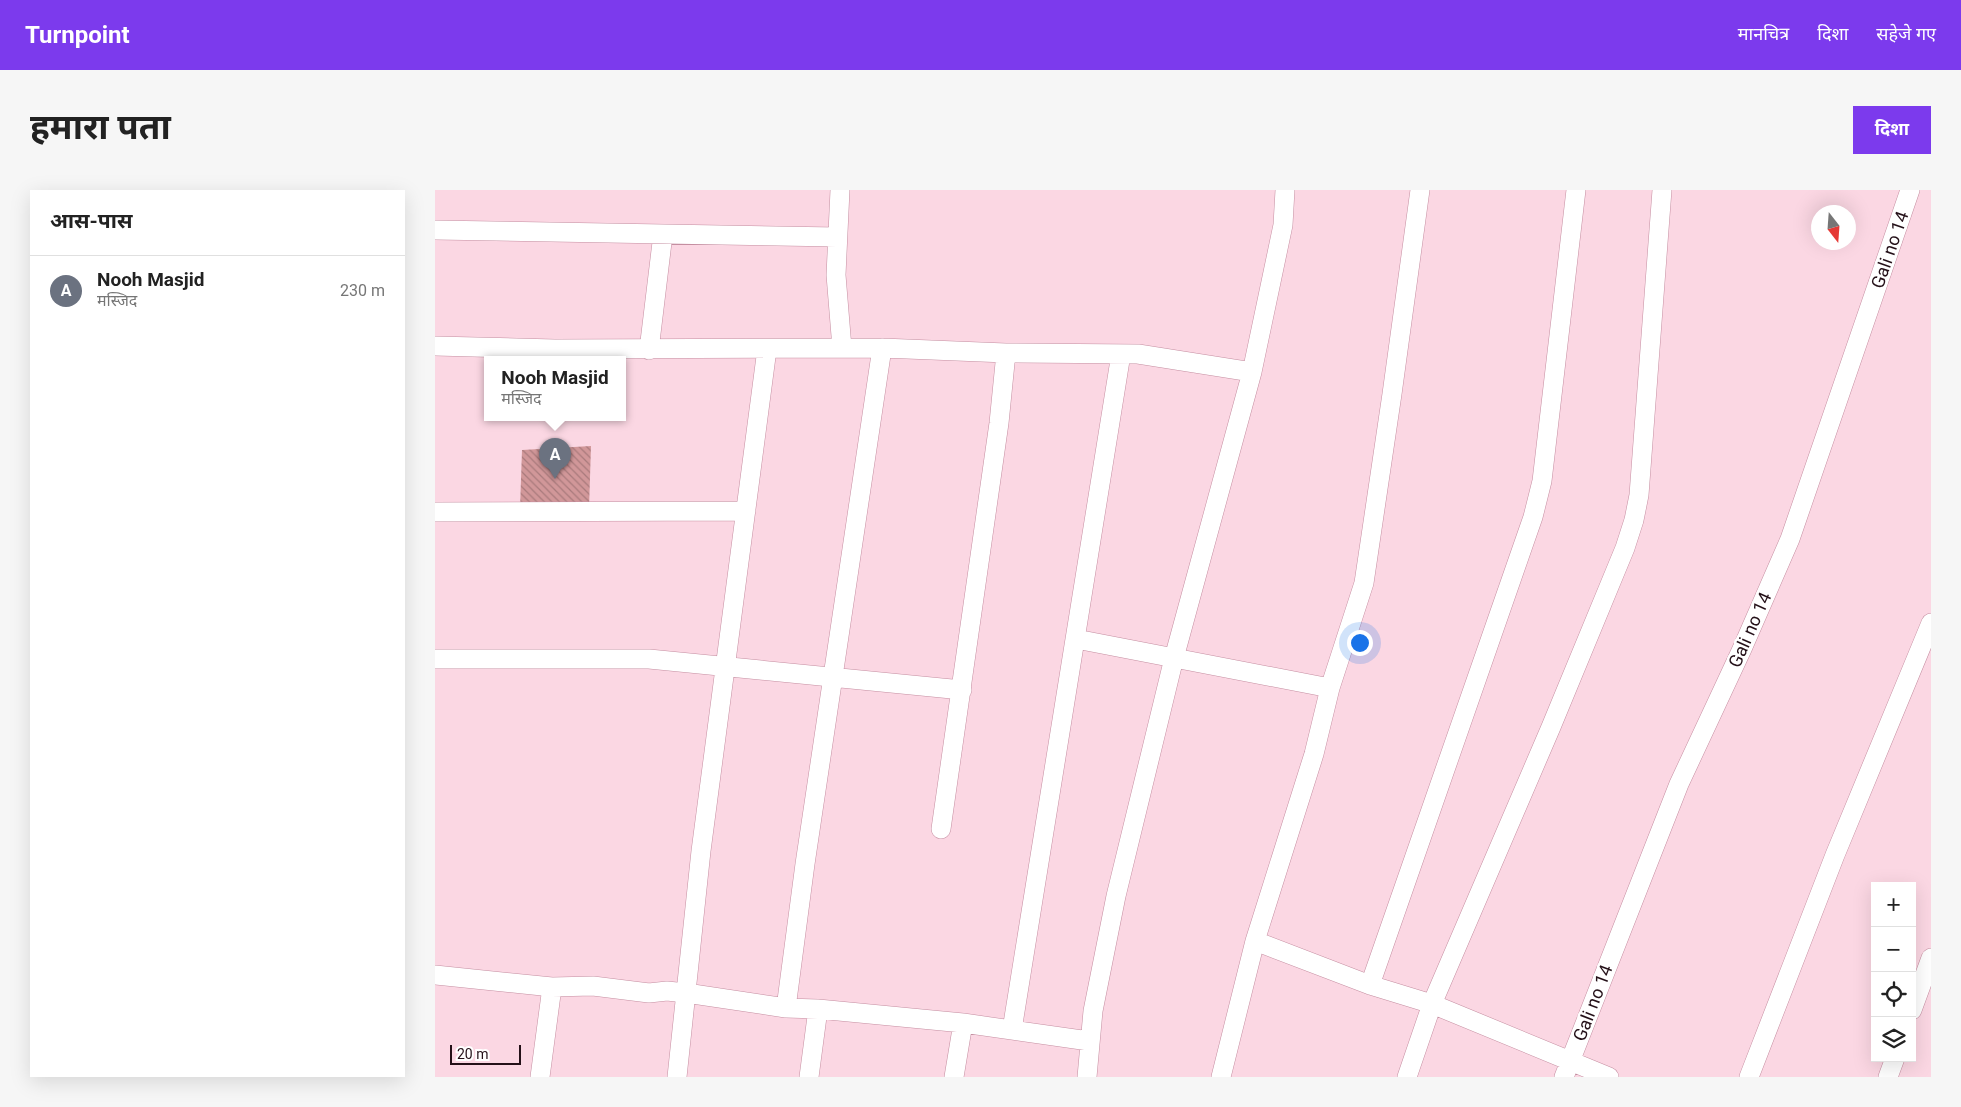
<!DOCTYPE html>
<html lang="hi">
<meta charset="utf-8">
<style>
body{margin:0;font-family:Roboto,"Noto Sans Devanagari",sans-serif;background:#f6f6f6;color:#222}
.controls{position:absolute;right:15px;bottom:15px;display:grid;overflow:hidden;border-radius:0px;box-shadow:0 5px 20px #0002}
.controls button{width:45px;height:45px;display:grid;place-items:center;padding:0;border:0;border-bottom:1px solid #e0e0e0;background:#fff;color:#222;font:25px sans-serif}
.compass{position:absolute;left:1376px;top:15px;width:45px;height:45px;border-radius:50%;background:#fff;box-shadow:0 5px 20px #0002;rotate:163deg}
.scale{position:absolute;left:15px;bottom:12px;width:71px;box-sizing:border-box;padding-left:5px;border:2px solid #241018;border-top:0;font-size:14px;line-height:18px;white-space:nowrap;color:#241018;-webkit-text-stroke:4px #fff;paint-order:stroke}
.you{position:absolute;left:924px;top:452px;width:18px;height:18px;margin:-12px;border:4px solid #fff;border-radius:50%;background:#1a73e8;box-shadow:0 0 0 8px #1a73e833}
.badge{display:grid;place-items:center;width:32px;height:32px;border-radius:50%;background:#7c3aed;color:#fff;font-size:16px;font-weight:700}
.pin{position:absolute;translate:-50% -41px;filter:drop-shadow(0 1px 2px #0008)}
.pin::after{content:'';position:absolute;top:26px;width:18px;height:15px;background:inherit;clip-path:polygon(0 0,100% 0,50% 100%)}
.popup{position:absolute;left:49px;top:166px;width:142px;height:65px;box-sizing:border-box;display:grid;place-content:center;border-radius:0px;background:#fff;filter:drop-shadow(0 1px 4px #0005);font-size:16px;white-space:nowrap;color:#767676}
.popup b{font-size:19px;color:#222}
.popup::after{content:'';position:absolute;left:50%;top:100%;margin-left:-10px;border:10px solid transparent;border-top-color:#fff}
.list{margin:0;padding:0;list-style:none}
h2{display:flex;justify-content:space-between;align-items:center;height:65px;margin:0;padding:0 20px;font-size:21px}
h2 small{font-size:16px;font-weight:400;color:#767676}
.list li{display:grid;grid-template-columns:32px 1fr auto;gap:15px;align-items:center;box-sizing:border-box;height:70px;padding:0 20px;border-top:1px solid #e0e0e0}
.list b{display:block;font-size:19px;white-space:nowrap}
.list p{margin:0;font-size:16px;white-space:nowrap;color:#767676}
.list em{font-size:16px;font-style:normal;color:#767676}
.icon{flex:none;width:28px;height:28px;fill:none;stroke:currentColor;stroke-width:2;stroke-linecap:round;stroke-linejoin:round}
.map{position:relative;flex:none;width:1496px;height:887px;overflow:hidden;border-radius:0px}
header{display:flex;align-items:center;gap:30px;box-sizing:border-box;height:70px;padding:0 25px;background:#7c3aed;color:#fff}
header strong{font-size:24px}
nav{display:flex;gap:28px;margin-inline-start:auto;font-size:18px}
.intro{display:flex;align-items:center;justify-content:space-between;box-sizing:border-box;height:120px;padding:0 30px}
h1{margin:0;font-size:35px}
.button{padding:12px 22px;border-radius:0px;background:#7c3aed;color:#fff;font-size:18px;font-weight:700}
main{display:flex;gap:30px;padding:0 30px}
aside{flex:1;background:#fff;border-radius:0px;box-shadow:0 5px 20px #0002}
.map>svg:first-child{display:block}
</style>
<header>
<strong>Turnpoint</strong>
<nav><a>मानचित्र</a><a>दिशा</a><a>सहेजे गए</a></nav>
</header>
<div class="intro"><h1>हमारा पता</h1><a class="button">दिशा</a></div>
<main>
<aside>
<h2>आस-पास<small></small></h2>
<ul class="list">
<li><span class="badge" style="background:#6b7280">A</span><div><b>Nooh Masjid</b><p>मस्जिद</p></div><em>230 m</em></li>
</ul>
</aside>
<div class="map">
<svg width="1496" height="887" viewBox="0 0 1496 887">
<defs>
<pattern id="building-back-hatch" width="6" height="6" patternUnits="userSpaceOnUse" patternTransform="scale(1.25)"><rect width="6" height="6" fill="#d19799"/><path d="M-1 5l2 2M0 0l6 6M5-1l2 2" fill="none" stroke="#a97a7c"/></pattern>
</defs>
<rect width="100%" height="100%" fill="#fbd7e3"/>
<path fill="url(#building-back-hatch)" d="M156 256 154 319H85L87 260Z"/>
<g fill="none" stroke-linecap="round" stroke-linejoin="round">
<g stroke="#c58ea1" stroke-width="20">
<path id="street" d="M405 0 401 85 407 158
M0 40 402 47
M0 156 120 159 447 158 571 163 703 164 817 182
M214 160 228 44
M0 322 311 321
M641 449 895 498
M0 469H214L527 500
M506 639 564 233 571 163
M820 751 935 795 997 814 1174 887
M0 785 117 797 158 796 214 803 232 801 251 803 351 818 383 819 528 833 654 851
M935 795 1098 327 1107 291 1141 0
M351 818 370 674 447 158
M1477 820 1496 768
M577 840 686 164
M105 887 117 797
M242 887 266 661 332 159
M374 887 383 819
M519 887 528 833
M652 887 658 821 681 706 739 468 817 182 848 35 850 0
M786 887 820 751 879 564 895 498 929 393 957 204 985 0
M972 887 997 814 1116 537 1190 358 1199 330 1204 305 1227 0
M1129 887 1244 594 1307 459 1355 349 1475 0
M1314 887 1400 665 1496 433
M1453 887 1460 868"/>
</g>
<use href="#street" stroke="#fff" stroke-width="19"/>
</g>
<g text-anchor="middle" stroke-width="5" stroke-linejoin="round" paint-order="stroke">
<g font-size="18" fill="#241018" stroke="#fff">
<text transform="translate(1455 60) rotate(-71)" y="6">Gali no 14</text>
<text transform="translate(1315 440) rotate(-66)" y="6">Gali no 14</text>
<text transform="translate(1158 813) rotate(-69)" y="6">Gali no 14</text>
</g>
</g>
</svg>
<div class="controls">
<button>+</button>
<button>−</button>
<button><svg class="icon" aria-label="locate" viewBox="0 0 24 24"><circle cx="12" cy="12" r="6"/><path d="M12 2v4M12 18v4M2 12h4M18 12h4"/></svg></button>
<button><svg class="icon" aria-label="layers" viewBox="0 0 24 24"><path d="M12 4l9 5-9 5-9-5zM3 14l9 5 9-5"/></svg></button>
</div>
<svg class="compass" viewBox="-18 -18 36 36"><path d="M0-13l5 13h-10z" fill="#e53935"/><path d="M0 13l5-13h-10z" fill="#767676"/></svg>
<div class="scale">20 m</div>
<div class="you"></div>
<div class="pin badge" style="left:120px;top:289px;background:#6b7280">A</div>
<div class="popup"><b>Nooh Masjid</b>मस्जिद</div>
</div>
</main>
